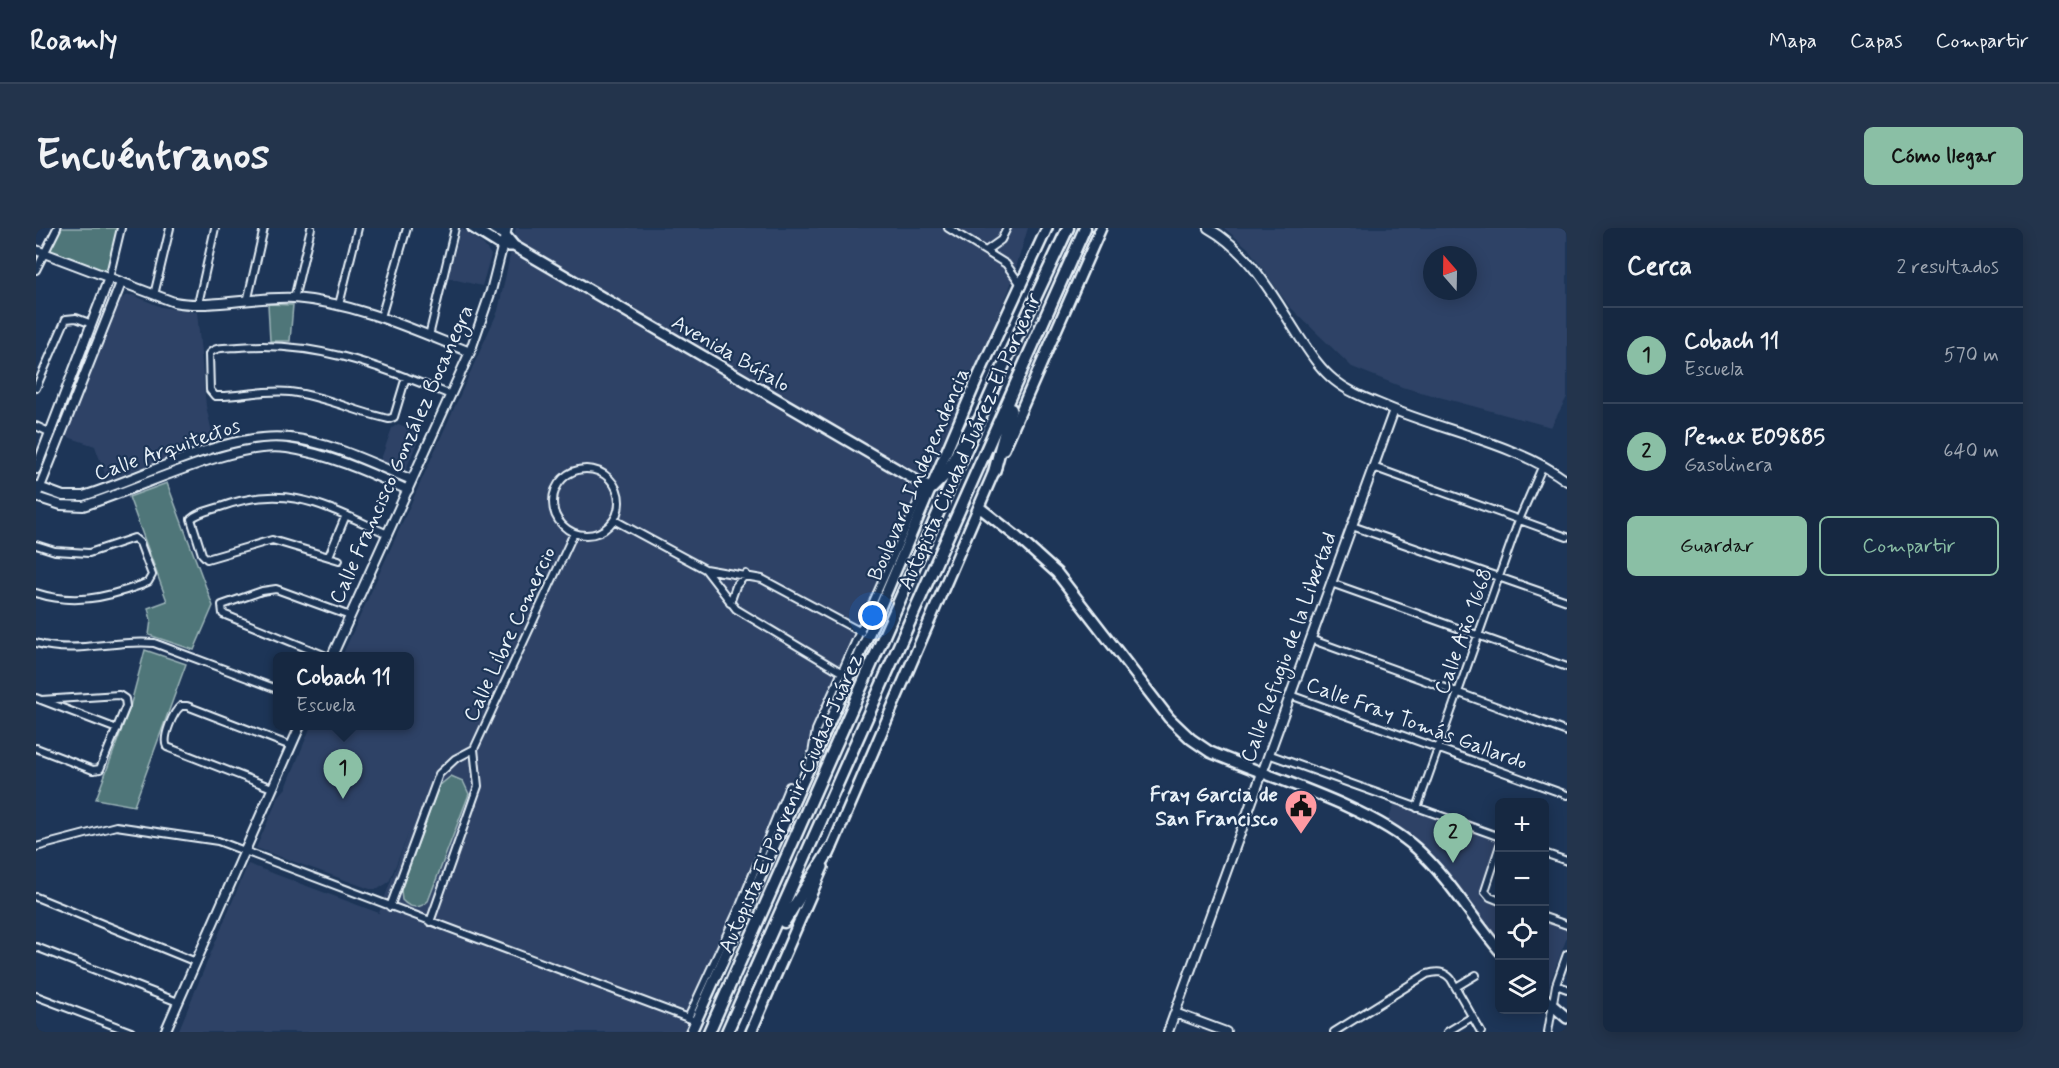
<!DOCTYPE html>
<html lang="es">
<meta charset="utf-8">
<style>
body{margin:0;font-family:Mynerve,sans-serif;background:#23344c;color:#f1f3f6}
.controls{position:absolute;right:18px;bottom:18px;display:grid;overflow:hidden;border-radius:9px;box-shadow:0 3px 15px #0003}
.controls button{width:54px;height:54px;display:grid;place-items:center;padding:0;border:0;border-bottom:2px solid #35445a;background:#162841;color:#f1f3f6;font:30px sans-serif}
.compass{position:absolute;left:1387px;top:18px;width:54px;height:54px;border-radius:50%;background:#162841;box-shadow:0 3px 15px #0003;rotate:340deg}
.you{position:absolute;left:837px;top:388px;width:21px;height:21px;margin:-15px;border:4px solid #fff;border-radius:50%;background:#1a73e8;box-shadow:0 0 0 9px #1a73e833}
.badge{display:grid;place-items:center;width:39px;height:39px;border-radius:50%;background:#8abfa5;color:#111;font-size:20px;font-weight:700}
.pin{position:absolute;translate:-50% -50px;filter:drop-shadow(0 2px 3px #0008)}
.pin::after{content:'';position:absolute;top:32px;width:21px;height:18px;background:inherit;clip-path:polygon(0 0,100% 0,50% 100%)}
.popup{position:absolute;left:237px;top:424px;width:141px;height:78px;box-sizing:border-box;display:grid;place-content:center;border-radius:9px;background:#162841;filter:drop-shadow(0 2px 4px #0005);font-size:20px;white-space:nowrap;color:#9ea6b1}
.popup b{font-size:22px;color:#f1f3f6}
.popup::after{content:'';position:absolute;left:50%;top:100%;margin-left:-12px;border:12px solid transparent;border-top-color:#162841}
.list{margin:0;padding:0;list-style:none}
h2{display:flex;justify-content:space-between;align-items:center;height:78px;margin:0;padding:0 24px;font-size:26px}
h2 small{font-size:20px;font-weight:400;color:#9ea6b1}
.list li{display:grid;grid-template-columns:39px 1fr auto;gap:18px;align-items:center;box-sizing:border-box;height:96px;padding:0 24px;border-top:2px solid #35445a}
.list b{display:block;font-size:22px;white-space:nowrap}
.list p{margin:0;font-size:20px;white-space:nowrap;color:#9ea6b1}
.list em{font-size:20px;font-style:normal;color:#9ea6b1}
.actions{display:flex;gap:12px;padding:18px 24px}
.actions a{flex:1;padding:14px 0;border:2px solid #8abfa5;border-radius:9px;text-align:center;font-size:21px;color:#8abfa5}
.actions .main{background:#8abfa5;color:#111}
.icon{flex:none;width:33px;height:33px;fill:none;stroke:currentColor;stroke-width:2;stroke-linecap:round;stroke-linejoin:round}
.map{position:relative;flex:none;width:1531px;height:804px;overflow:hidden;border-radius:9px}
header{display:flex;align-items:center;gap:36px;box-sizing:border-box;height:84px;padding:0 30px;background:#162841;border-bottom:2px solid #35445a}
header strong{font-size:28px}
nav{display:flex;gap:33px;margin-inline-start:auto;font-size:21px}
.intro{display:flex;align-items:center;justify-content:space-between;box-sizing:border-box;height:144px;padding:0 36px}
h1{margin:0;font-size:42px}
.button{padding:15px 27px;border-radius:9px;background:#8abfa5;color:#111;font-size:21px;font-weight:700}
main{display:flex;gap:36px;padding:0 36px}
aside{flex:1;background:#162841;border-radius:9px;box-shadow:0 3px 15px #0003}
.map>svg:first-child{display:block}
</style>
<header>
<strong>Roamly</strong>
<nav><a>Mapa</a><a>Capas</a><a>Compartir</a></nav>
</header>
<div class="intro"><h1>Encuéntranos</h1><a class="button">Cómo llegar</a></div>
<main>
<div class="map">
<svg width="1531" height="804" viewBox="0 0 1531 804">
<rect width="100%" height="100%" fill="#1d3557"/>
<filter id="ink" filterUnits="userSpaceOnUse"><feTurbulence type="fractalNoise" baseFrequency=".0167" numOctaves="2"/><feDisplacementMap in="SourceGraphic" scale="12" xChannelSelector="R" yChannelSelector="G"/><feConvolveMatrix kernelMatrix="1 2 1 2 8 2 1 2 1" color-interpolation-filters="sRGB"/></filter>
<g filter="url(#ink)">
<path fill="#2e4366" fill-rule="evenodd" d="M425 0 448 17 455 27 446 58 412 50Z
M480 0H992L973 62 647 804H142L212 636 343 685 373 604 353 654 342 661H334L220 620 243 568 250 560 275 498H373V428H306L462 83Z
M1188 0H1531V169L1515 199 1366 159 1316 139 1253 78 1212 20ZM1396 27H1432V63H1396Z
M97 67 125 79 161 84 170 178 178 213 71 252 59 218 29 208 81 75 89 68Z
M362 196 385 205 369 244 344 234 356 200Z
M1359 575 1462 612 1444 665 1446 670 1463 677V715L1406 640 1378 610 1352 592Z
M1509 693 1531 702V709L1510 765Z"/>
<path fill="#4f7679" stroke="#9cb4b8" stroke-width="1.5" d="M21 0H85L73 50 8 24Z
M232 76 257 77 254 113H234Z
M131 255 177 378 158 422 113 407 115 392 112 380 131 373 93 269Z
M109 422 150 436 98 578 60 571 94 479Z
M415 548 427 553 433 566 392 673C384 681 374 681 366 672L365 662 403 558Z"/>
<g fill="none" stroke-linecap="round" stroke-linejoin="round">
<g stroke="#e8f1f8" stroke-width="10">
<path id="minor" d="M912 0 970 36 986 58
M951 22 965 12 971 0
M0 42 21 0
M73 50 85 0
M118 67 134 0
M212 70 228 0
M258 71 275 0
M162 76 179 0
M303 77 322 0
M345 89 371 0
M393 108 419 0
M370 149 358 189 353 191C319 184 289 168 254 164 228 161 204 169 179 168L174 162 173 126C179 118 193 120 203 119 280 112 344 139 415 167
M0 160 30 91 40 90 56 96
M0 198 15 205
M1337 239 1531 309
M517 274a33 33 0 1 1 66 0a33 33 0 1 1-66 0Z
M578 292 669 341 700 381 805 444
M1316 298 1531 373
M0 317 19 323 53 325 98 310 104 315 116 347 112 354 105 357C69 370 37 377 0 365
M293 328 310 287
M303 332 236 312 171 331 166 326 155 291C162 284 175 282 184 279 253 254 290 279 352 306
M669 341 726 351 825 404
M1295 355 1531 439
M694 375 700 358 710 346
M1274 411 1531 504
M0 415C40 427 78 411 118 415L241 461
M290 428 187 386 186 377 226 363 240 361 314 388
M1254 467 1531 567
M0 470 81 501
M0 520 57 542 64 541 90 478 89 471 83 467 5 472
M1232 526 1464 609
M775 531 780 502 889 257
M236 560 131 519C126 510 137 484 145 478H151L255 518
M1381 580 1483 292 1507 237
M1464 617 1449 663 1454 669 1464 673
M0 619 80 598 182 613 660 793
M1508 625 1531 633
M0 669 160 734
M354 679 403 546 419 531 438 521
M1508 689 1531 697
M394 694 442 558 438 521 538 305
M0 719 142 774
M1520 757 1531 761
M1420 759 1440 747
M0 768 95 804
M652 790 704 678 753 558 763 562
M1298 804 1391 746C1401 743 1408 743 1415 751L1445 804
M1411 804 1436 789
M1512 804 1520 757 1531 726"/>
</g>
<g stroke="#e8f1f8" stroke-width="12">
<path id="tertiary" d="M1172 0C1215 24 1238 70 1264 110 1274 125 1284 141 1298 152 1314 165 1332 171 1351 179 1408 203 1481 216 1531 253
M0 22 138 74C174 81 218 68 258 70 320 75 376 101 434 124
M0 241 73 50
M0 258 27 268H47C107 250 193 202 254 210 297 215 337 236 376 252
M2 264 85 55
M0 269 25 277 47 278C100 262 199 212 251 220 293 226 334 245 372 262
M296 428 434 124 455 63 471 0
M1139 785 1190 804
M129 804 264 498
M1132 804 1358 182"/>
</g>
<g stroke="#e8f1f8" stroke-width="14">
<path id="secondary" d="M437 0 466 18H478
M457 0 469 7 478 18 895 261
M968 221 1065 0
M943 279 981 309 1021 345 1133 490 1155 511 1174 524C1232 549 1335 579 1380 620 1413 650 1435 689 1464 723
M793 626 960 239
M1508 770 1531 790
M655 804 832 408 943 147 1011 0
M715 804 787 639"/>
</g>
<g stroke="#e8f1f8" stroke-width="15">
<path id="trunk" d="M958 244 975 181
M895 261 910 246 936 196
M748 694 795 620
M673 804 960 154 1032 0
M691 804 1049 0"/>
</g>
<use href="#minor" stroke="#1d3557" stroke-width="6"/>
<use href="#tertiary" stroke="#1d3557" stroke-width="8"/>
<use href="#secondary" stroke="#1d3557" stroke-width="9"/>
<use href="#trunk" stroke="#1d3557" stroke-width="10"/>
</g>
</g>
<defs>
<g id="civic-pin" transform="scale(1.725)"><path d="M0 17L-7.5 6A9.5 9.5 0 1 1 7.5 6Z" fill="#ff9aa2" stroke="#1d3557"/><path d="M-.6-6.5H3V-4.5H.6V-3L4-1V1h2V6H-6V1h2V-1L-.6-3ZM-1.2 2.5V6h2.4V2.5Z" fill="#111"/></g>
</defs>
<g fill-rule="evenodd">
<use href="#civic-pin" x="1265" y="578"/>
</g>
<g text-anchor="middle" stroke-width="4.5" stroke-linejoin="round" paint-order="stroke">
<g font-size="21" fill="#e8f1f8" stroke="#1d3557">
<text transform="translate(695 125) rotate(30)" y="7">Avenida Búfalo</text>
<text transform="translate(933 213) rotate(-66)" y="7">Autopista Ciudad Juárez-El Porvenir</text>
<text transform="translate(131 221) rotate(-19)" y="7">Calle Arquitectos</text>
<text transform="translate(365 226) rotate(-66)" y="7">Calle Francisco González Bocanegra</text>
<text transform="translate(882 246) rotate(-67)" y="7">Boulevard Independencia</text>
<text transform="translate(1427 403) rotate(-70)" y="7">Calle Año 1668</text>
<text transform="translate(473 406) rotate(-65)" y="7">Calle Libre Comercio</text>
<text transform="translate(1252 419) rotate(-70)" y="7">Calle Refugio de la Libertad</text>
<text transform="translate(1381 495) rotate(20)" y="7">Calle Fray Tomás Gallardo</text>
<text transform="translate(754 575) rotate(-66)" y="7">Autopista El Porvenir-Ciudad Juárez</text>
</g>
<g font-size="21" font-weight="bold" fill="#e8f1f8" stroke="#1d3557" text-anchor="end">
<text x="1242" y="573">Fray Garcia de<tspan x="1242" dy="24">San Francisco</tspan></text>
</g>
</g>
</svg>
<div class="controls">
<button>+</button>
<button>−</button>
<button><svg class="icon" aria-label="locate" viewBox="0 0 24 24"><circle cx="12" cy="12" r="6"/><path d="M12 2v4M12 18v4M2 12h4M18 12h4"/></svg></button>
<button><svg class="icon" aria-label="layers" viewBox="0 0 24 24"><path d="M12 4l9 5-9 5-9-5zM3 14l9 5 9-5"/></svg></button>
</div>
<svg class="compass" viewBox="-18 -18 36 36"><path d="M0-13l5 13h-10z" fill="#e53935"/><path d="M0 13l5-13h-10z" fill="#9ea6b1"/></svg>
<div class="you"></div>
<div class="pin badge" style="left:307px;top:571px">1</div>
<div class="popup"><b>Cobach 11</b>Escuela</div>
<div class="pin badge" style="left:1417px;top:635px">2</div>
</div>
<aside>
<h2>Cerca<small>2 resultados</small></h2>
<ul class="list">
<li><span class="badge">1</span><div><b>Cobach 11</b><p>Escuela</p></div><em>570 m</em></li>
<li><span class="badge">2</span><div><b>Pemex E09885</b><p>Gasolinera</p></div><em>640 m</em></li>
</ul>
<div class="actions"><a class="main">Guardar</a><a>Compartir</a></div>
</aside>
</main>
